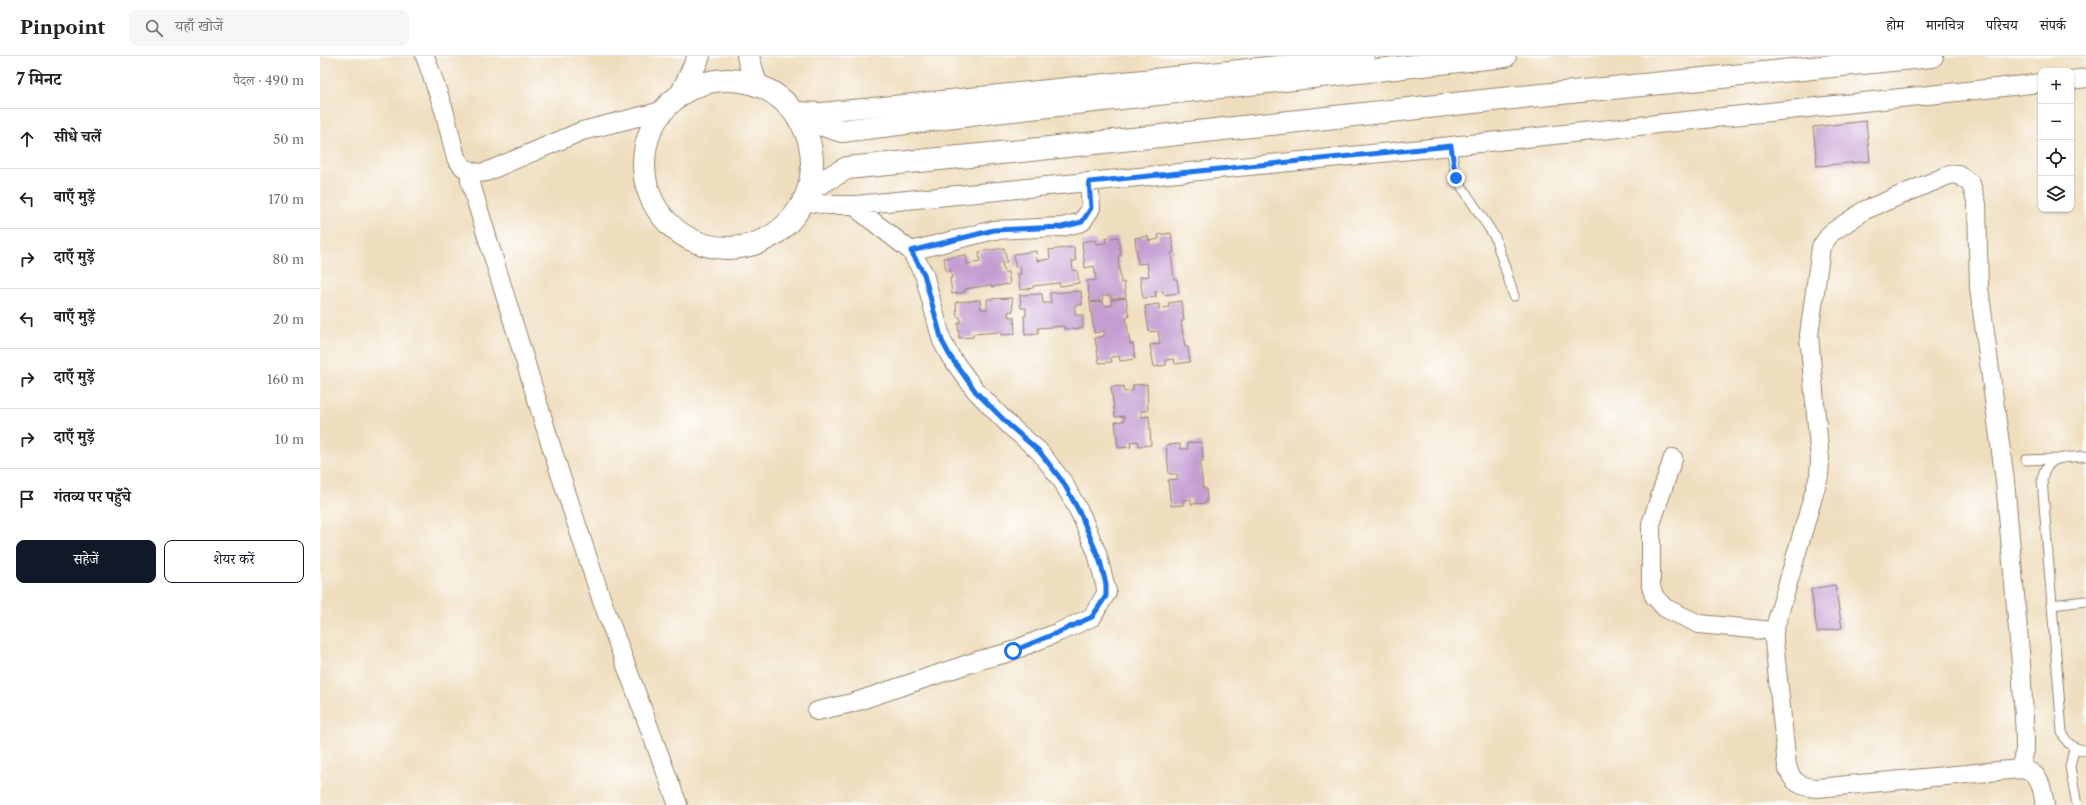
<!DOCTYPE html>
<html lang="hi">
<meta charset="utf-8">
<style>
body{margin:0;font-family:"Libre Caslon Text","Noto Serif Devanagari",serif;background:#f6f6f6;color:#202124}
.controls{position:absolute;right:12px;top:12px;display:grid;overflow:hidden;border-radius:8px;box-shadow:0 1px 3px #0004}
.controls button{width:36px;height:36px;display:grid;place-items:center;padding:0;border:0;border-bottom:1px solid #e0e0e0;background:#fff;color:#202124;font:20px sans-serif}
.stop{position:absolute;width:12px;height:12px;margin:-9px;border:3px solid #1a73e8;border-radius:50%;background:#fff}
.stop.end{background:#1a73e8;border-color:#fff;box-shadow:0 1px 4px #0008}
.list{margin:0;padding:0;list-style:none}
h2{display:flex;justify-content:space-between;align-items:center;height:52px;margin:0;padding:0 16px;font-size:17px}
h2 small{font-size:13px;font-weight:400;color:#757577}
.list li{display:grid;grid-template-columns:26px 1fr auto;gap:12px;align-items:center;box-sizing:border-box;height:60px;padding:0 16px;border-top:1px solid #e0e0e0}
.list b{display:block;font-size:15px;white-space:nowrap}
.list em{font-size:13px;font-style:normal;color:#757577}
.actions{display:flex;gap:8px;padding:12px 16px}
.actions a{flex:1;padding:9px 0;border:1px solid #111827;border-radius:8px;text-align:center;font-size:14px;color:#111827}
.actions .main{background:#111827;color:#fff}
.icon{flex:none;width:22px;height:22px;fill:none;stroke:currentColor;stroke-width:2;stroke-linecap:round;stroke-linejoin:round}
.map{position:relative;flex:none;width:1766px;height:749px;overflow:hidden}
header{display:flex;align-items:center;gap:24px;box-sizing:border-box;height:56px;padding:0 20px;background:#fff;border-bottom:1px solid #e0e0e0}
header strong{font-size:19px}
nav{display:flex;gap:22px;margin-inline-start:auto;font-size:14px}
.search{width:280px;height:36px;background:#f6f6f6;display:flex;align-items:center;gap:10px;box-sizing:border-box;padding:0 14px;border-radius:8px;color:#757577;font-size:15px}
main{display:flex}
aside{flex:1;background:#fff}
.map>svg:first-child{display:block}
</style>
<header>
<strong>Pinpoint</strong>
<div class="search"><svg class="icon" aria-label="search" viewBox="0 0 24 24"><circle cx="10" cy="10" r="6"/><path d="M15 15l6 6"/></svg>यहाँ खोजें</div>
<nav><a>होम</a><a>मानचित्र</a><a>परिचय</a><a>संपर्क</a></nav>
</header>
<main>
<aside>
<h2>7 मिनट<small>पैदल · 490 m</small></h2>
<ul class="list">
<li><svg class="icon" aria-label="ahead" viewBox="0 0 24 24"><path d="M12 20V5M6 11l6-6 6 6"/></svg><div><b>सीधे चलें</b></div><em>50 m</em></li>
<li><svg class="icon" aria-label="left" viewBox="0 0 24 24"><path d="M17 20v-9H6M10 6l-5 5 5 5"/></svg><div><b>बाएँ मुड़ें</b></div><em>170 m</em></li>
<li><svg class="icon" aria-label="right" viewBox="0 0 24 24"><path d="M7 20v-9h11M14 6l5 5-5 5"/></svg><div><b>दाएँ मुड़ें</b></div><em>80 m</em></li>
<li><svg class="icon" aria-label="left" viewBox="0 0 24 24"><path d="M17 20v-9H6M10 6l-5 5 5 5"/></svg><div><b>बाएँ मुड़ें</b></div><em>20 m</em></li>
<li><svg class="icon" aria-label="right" viewBox="0 0 24 24"><path d="M7 20v-9h11M14 6l5 5-5 5"/></svg><div><b>दाएँ मुड़ें</b></div><em>160 m</em></li>
<li><svg class="icon" aria-label="right" viewBox="0 0 24 24"><path d="M7 20v-9h11M14 6l5 5-5 5"/></svg><div><b>दाएँ मुड़ें</b></div><em>10 m</em></li>
<li><svg class="icon" aria-label="arrive" viewBox="0 0 24 24"><path d="M6 21V4h12l-3 4 3 4H6"/></svg><div><b>गंतव्य पर पहुँचे</b></div></li>
</ul>
<div class="actions"><a class="main">सहेजें</a><a>शेयर करें</a></div>
</aside>
<div class="map">
<svg width="1766" height="749" viewBox="0 0 1766 749">
<rect width="100%" height="100%" fill="#fff"/>
<filter id="ink" filterUnits="userSpaceOnUse"><feTurbulence type="fractalNoise" baseFrequency=".025" numOctaves="2"/><feDisplacementMap in="SourceGraphic" scale="8" xChannelSelector="R" yChannelSelector="G"/><feConvolveMatrix kernelMatrix="1 2 1 2 8 2 1 2 1" color-interpolation-filters="sRGB"/></filter>
<filter id="wash" filterUnits="userSpaceOnUse"><feTurbulence type="fractalNoise" baseFrequency=".012" numOctaves="4" result="noise"/><feDisplacementMap in="SourceGraphic" scale="16" xChannelSelector="R" yChannelSelector="G"/><feGaussianBlur stdDeviation="0.9" result="paint"/><feColorMatrix in="noise" values="0 0 0 0 0 0 0 0 0 0 0 0 0 0 0 0 0 1.4 0 .05"/><feComposite in="paint" operator="in"/></filter>
<g filter="url(#wash)">
<rect width="100%" height="100%" fill="#efdebe"/>
<g id="blocks">
<path fill="#c59ed1" d="M1546 65 1550 105 1497 110 1493 71Z
M851 177 854 196 851 197 854 223H857L859 237 844 239 843 235 835 236 836 241 823 242 820 221 829 220 827 207 818 208 815 182 828 180 829 185 839 183 838 179Z
M798 181 801 200H798L801 227 804 226 806 241 791 243 790 239 782 240 783 245 770 246 767 225 776 224 774 210 765 212 762 186 775 184 776 188 786 187 785 183Z
M754 191 756 205H752L753 215 757 214 759 227 740 230 739 227 713 230V232L700 234 698 218H701L700 210 695 211 694 198 716 195 717 205 730 203 729 194Z
M684 192 687 206 682 207 684 216H688L690 228 672 231 671 229 645 233V236L632 238 630 222H632L631 214 626 215 624 202 646 199 647 208 660 206 659 196Z
M761 235 762 249H755V259H763V272L744 273V270L718 272V278L705 279 704 260H706V252H701L700 239 722 238 723 247H731L730 237Z
M692 242 693 255 688 256 689 261H694L695 278 681 279V276L653 278V281L639 282 638 267 641 266 640 261H637L636 246 660 244 661 253H667V243Z
M806 242 809 261 806 262 810 288H813L815 303 800 305 799 300 791 301 792 306 779 307 775 282 784 280V275L774 277 770 247 783 245 784 250 792 249 791 244Z
M861 245 864 265H861L865 291H868L870 306 855 308 854 303 846 304V309L834 311 830 289 840 288 838 275 829 276 825 250 839 248V253L849 251 848 247Z
M827 328 828 355H821V361L829 360 831 389 819 390 818 385 810 386 811 391 798 392 795 366 804 365V360L795 361 791 331 803 330 804 336 813 335V329Z
M882 386 883 405 880 406 883 432H886L887 447 871 448V443L863 444V449L851 450 848 424 858 423 857 418H849L846 389 860 388V393H868L867 387Z
M1515 529 1522 572 1497 576 1491 533Z"/>
</g>
</g>
<g filter="url(#ink)">
<use href="#blocks" fill-opacity="0" stroke="#95846e" stroke-width="1"/>
<g fill="none" stroke-linecap="round" stroke-linejoin="round">
<g stroke="#95846e" stroke-width="11">
<path id="service" d="M1131 90 1136 122 1175 181 1194 240
M1766 400C1744 402 1728 398 1722 423L1742 676C1747 689 1753 692 1766 695
M1706 404 1736 403
M1731 549 1766 545
M1754 693 1750 711 1757 749"/>
</g>
<g stroke="#95846e" stroke-width="20">
<path id="minor" d="M105 0 124 54 136 102 143 111 150 115 158 117 166 116 262 75 342 55
M1751 24 1766 22
M473 55 501 56 563 50 1045 0
M150 115V125L232 393 281 542 358 749
M483 145 508 149H536L1131 90 1721 27
M591 195 674 174 742 171 762 166 771 152 769 126
M1353 402 1331 468V530L1334 540 1345 552 1379 568 1454 575
M497 655 532 647 660 604 687 597 739 576 772 561 787 536 777 497 761 459 743 426 719 395 690 370 656 335 630 300 622 285 604 218 591 195 541 156 536 149
M1700 713 1705 694V681L1701 608 1685 425 1659 232 1657 148 1651 128 1638 118 1629 119 1545 154 1511 177 1501 191 1489 279 1500 404 1499 420 1454 575V585L1467 710C1472 727 1481 731 1497 732L1700 713C1722 716 1721 730 1725 749"/>
</g>
<g stroke="#95846e" stroke-width="24">
<path id="tertiary" d="M428 0 436 29
M324 108a84 84 0 1 1 168 0a84 84 0 1 1-168 0Z
M362 37 379 0
M477 61 522 75 674 56 1185 0
M489 133 527 112 701 95 1172 44 1612 0"/>
</g>
<use href="#service" stroke="#fff" stroke-width="9"/>
<use href="#minor" stroke="#fff" stroke-width="18"/>
<use href="#tertiary" stroke="#fff" stroke-width="22"/>
</g>
</g>
<g fill="none" stroke-linecap="round" stroke-linejoin="round" filter="url(#ink)">
<path stroke="#1a73e8" stroke-width="5" d="M693 595 739 576 772 561 786 540V528L780 505 761 459 743 426 719 395 690 370 656 336 630 300 622 285 604 218 591 195 674 174 742 171 762 166 771 152 769 126 1131 90 1136 122"/>
</g>
</svg>
<div class="controls">
<button>+</button>
<button>−</button>
<button><svg class="icon" aria-label="locate" viewBox="0 0 24 24"><circle cx="12" cy="12" r="6"/><path d="M12 2v4M12 18v4M2 12h4M18 12h4"/></svg></button>
<button><svg class="icon" aria-label="layers" viewBox="0 0 24 24"><path d="M12 4l9 5-9 5-9-5zM3 14l9 5 9-5"/></svg></button>
</div>
<div class="stop" style="left:693px;top:595px"></div>
<div class="stop end" style="left:1136px;top:122px"></div>
</div>
</main>
